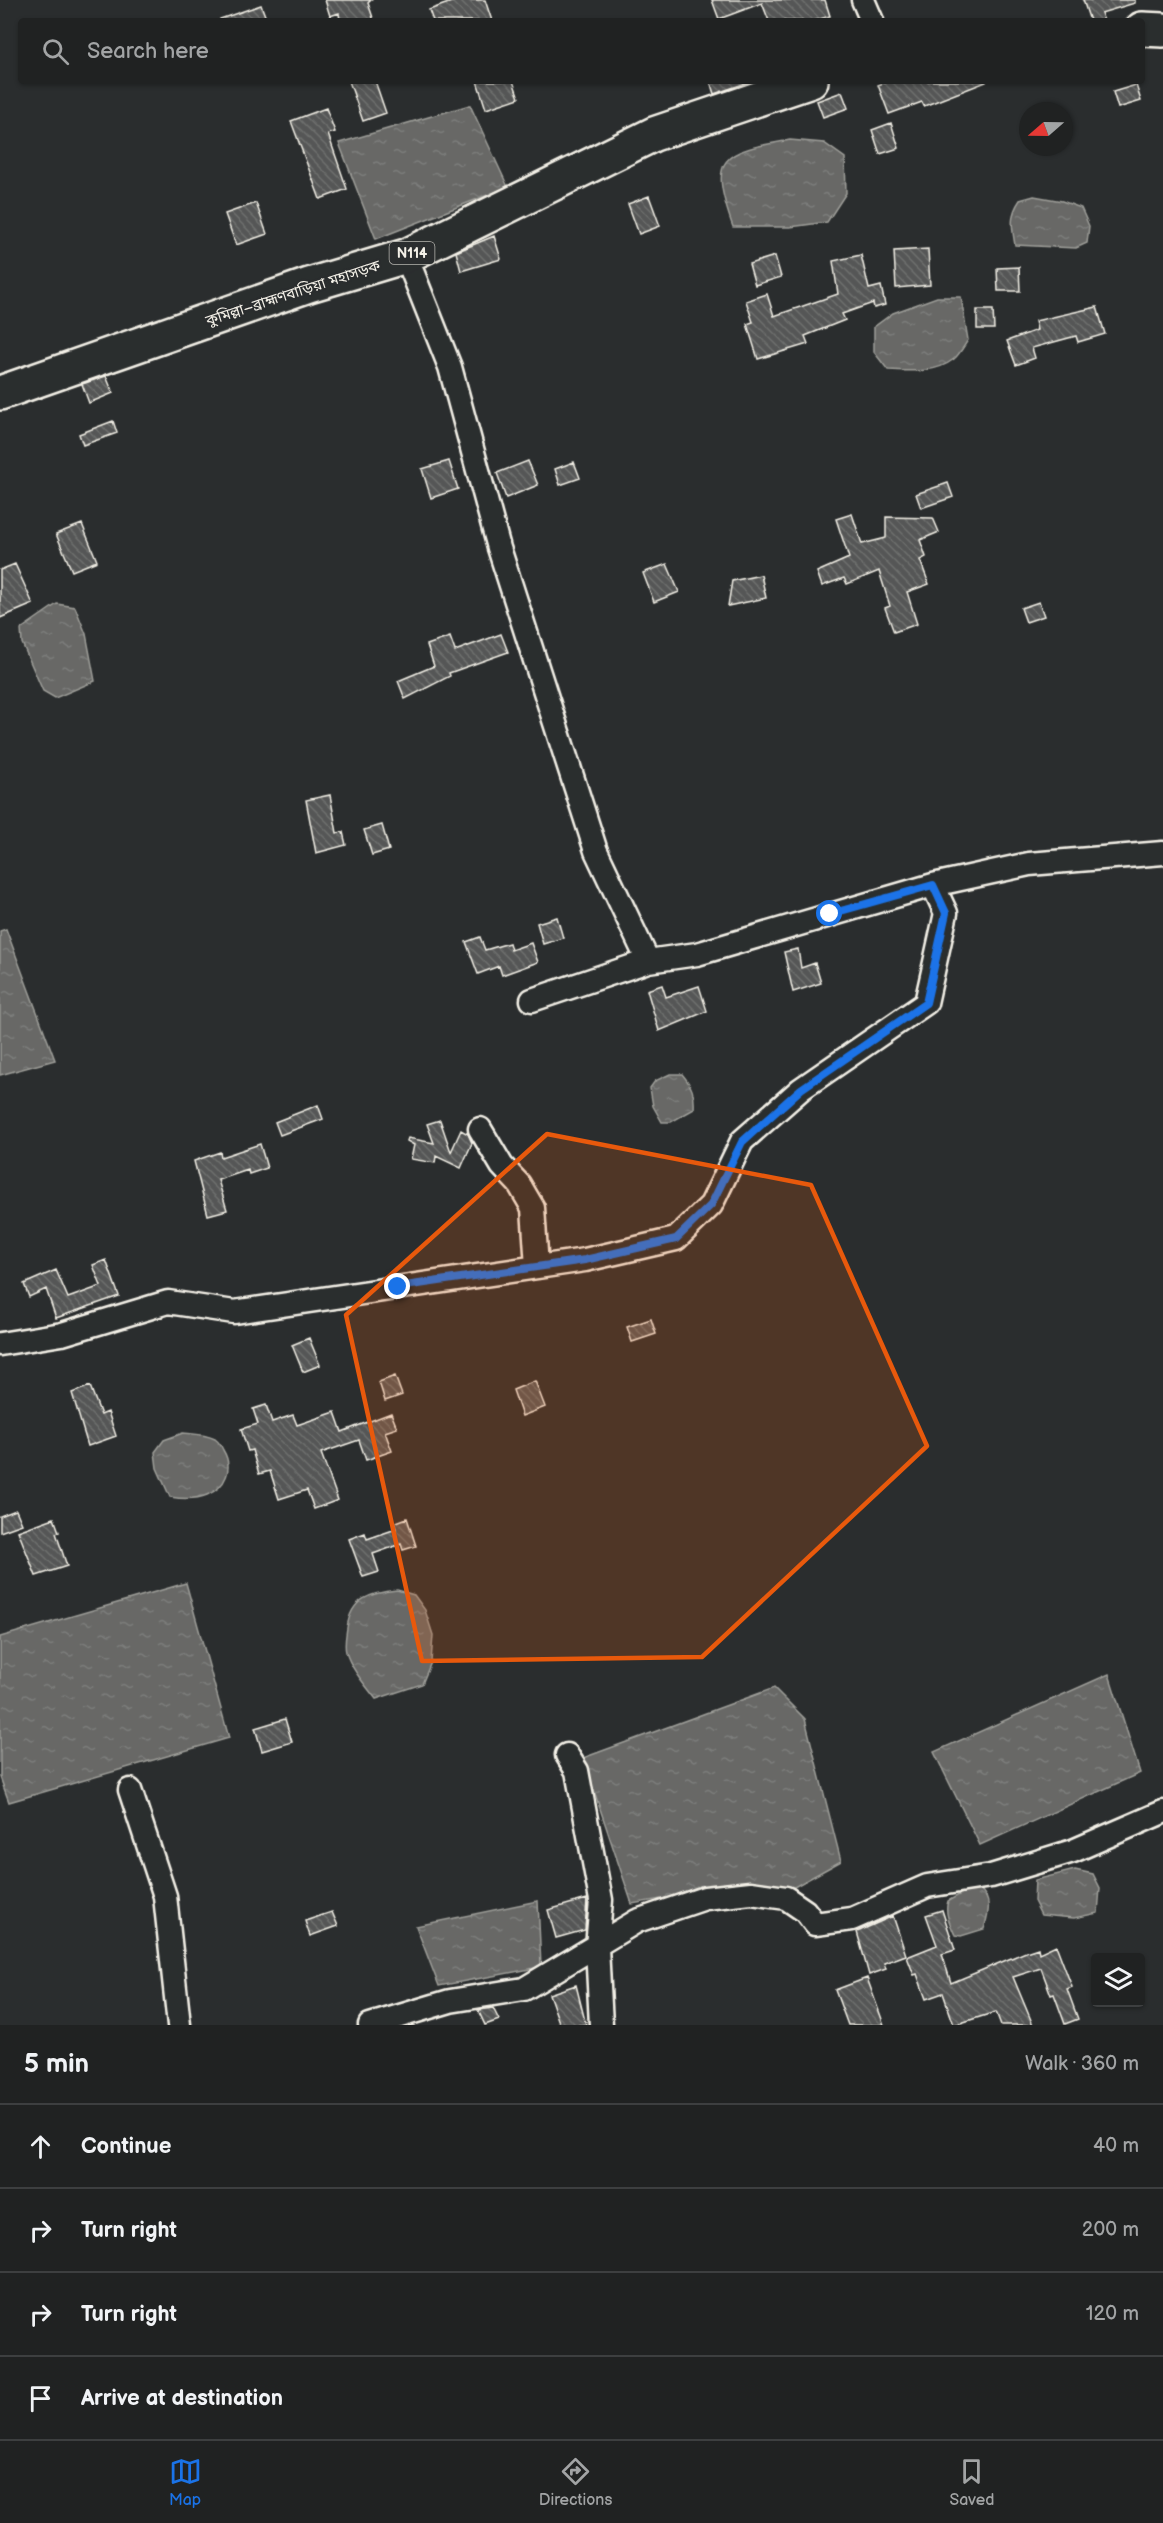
<!DOCTYPE html>
<meta charset="utf-8">
<style>
body{margin:0;font-family:"Balsamiq Sans","Noto Sans Bengali",sans-serif;background:#2d2f2f;color:#f1f3f6}
.controls{position:absolute;right:18px;bottom:18px;display:grid;overflow:hidden;border-radius:6px;box-shadow:0 2px 4px #0004}
.controls button{width:54px;height:54px;display:grid;place-items:center;padding:0;border:0;border-bottom:2px solid #3d3f40;background:#202222;color:#f1f3f6;font:30px sans-serif}
.compass{position:absolute;left:1019px;top:102px;width:54px;height:54px;border-radius:50%;background:#202222;box-shadow:0 2px 4px #0004;rotate:250deg}
.stop{position:absolute;width:18px;height:18px;margin:-14px;border:4px solid #1a73e8;border-radius:50%;background:#fff}
.stop.end{background:#1a73e8;border-color:#fff;box-shadow:0 2px 6px #0008}
.list{margin:0;padding:0;list-style:none}
h2{display:flex;justify-content:space-between;align-items:center;height:78px;margin:0;padding:0 24px;font-size:26px}
h2 small{font-size:20px;font-weight:400;color:#a2a4a5}
.list li{display:grid;grid-template-columns:39px 1fr auto;gap:18px;align-items:center;box-sizing:border-box;height:84px;padding:0 24px;border-top:2px solid #3d3f40}
.list b{display:block;font-size:22px;white-space:nowrap}
.list em{font-size:20px;font-style:normal;color:#a2a4a5}
.icon{flex:none;width:33px;height:33px;fill:none;stroke:currentColor;stroke-width:2;stroke-linecap:round;stroke-linejoin:round}
.map{position:relative;flex:none;width:1163px;height:2025px;overflow:hidden}
.search{position:absolute;background:#202222;box-shadow:0 2px 4px #0004;left:18px;right:18px;top:18px;height:66px;display:flex;align-items:center;gap:15px;box-sizing:border-box;padding:0 21px;border-radius:6px;color:#a2a4a5;font-size:22px}
.sheet{height:414px;background:#202222}
nav{display:flex;justify-content:space-around;align-items:center;box-sizing:border-box;height:84px;border-top:2px solid #3d3f40;background:#202222;font-size:16px;color:#a2a4a5}
nav a{display:grid;justify-items:center;gap:3px}
nav .on{color:#1a73e8}
.map>svg:first-child{display:block}
</style>
<div class="map">
<svg width="1163" height="2025" viewBox="0 0 1163 2025">
<defs>
<pattern id="water-ripples" width="26" height="14" patternUnits="userSpaceOnUse" patternTransform="scale(1.5)"><rect width="26" height="14" fill="#676866"/><path d="M2 4q2-2 4 0t4 0M15 11q2-2 4 0t4 0" fill="none" stroke="#7d7e7c"/></pattern>
<pattern id="building-back-hatch" width="6" height="6" patternUnits="userSpaceOnUse" patternTransform="scale(1.5)"><rect width="6" height="6" fill="#555756"/><path d="M-1 5l2 2M0 0l6 6M5-1l2 2" fill="none" stroke="#6e706e"/></pattern>
</defs>
<rect width="100%" height="100%" fill="#2a2d2e"/>
<filter id="ink" filterUnits="userSpaceOnUse"><feTurbulence type="fractalNoise" baseFrequency=".0167" numOctaves="2"/><feDisplacementMap in="SourceGraphic" scale="12" xChannelSelector="R" yChannelSelector="G"/><feConvolveMatrix kernelMatrix="1 2 1 2 8 2 1 2 1" color-interpolation-filters="sRGB"/></filter>
<g filter="url(#ink)">
<path fill="url(#water-ripples)" stroke="#9f9f9a" stroke-width="1.5" d="M470 105 508 187 376 239 339 143Z
M790 140 824 143 845 158 846 193 827 222 790 227H733C708 156 721 152 790 140Z
M1034 196 1062 201 1081 208 1089 226 1087 243 1076 248 1015 245C1012 227 1009 216 1020 200Z
M937 297H961L968 340C964 346 959 355 954 359 935 374 909 371 888 370L874 352V327L893 313Z
M57 604 75 607 86 634 95 681 55 698 43 691 22 643 21 629Z
M6 929 55 1060 0 1075V931Z
M670 1074H682C692 1086 695 1094 694 1109L671 1122H662L653 1106 650 1088 655 1081Z
M183 1433C194 1434 205 1434 215 1439 219 1442 221 1445 223 1450 234 1468 226 1487 207 1495 195 1500 182 1499 170 1497L157 1468 155 1452 164 1440Z
M186 1583 229 1738 9 1802 0 1777V1637Z
M397 1590 414 1595 425 1610 433 1635 431 1662 422 1684 376 1699C366 1686 351 1669 346 1652 344 1645 346 1635 347 1628 351 1598 370 1593 397 1590Z
M1109 1674 1140 1773 980 1845 934 1752Z
M774 1688 805 1719 841 1861 787 1891 750 1884 632 1904 583 1758Z
M1075 1870 1093 1874 1100 1888 1098 1913 1074 1918 1041 1915 1034 1901 1035 1880Z
M980 1889C993 1901 988 1914 984 1929L961 1936 955 1935C950 1924 944 1913 948 1901L966 1891Z
M538 1901 541 1967 439 1986 416 1926Z"/>
<path fill="url(#building-back-hatch)" stroke="#f4f1e8" stroke-width="1.5" d="M325 0H371L368 3 374 21H340L339 13 330 16Z
M457 0H485L492 21H433L429 10Z
M712 0H825L830 16 813 21H769L762 3 719 19Z
M1083 0H1135V3L1101 13 1104 21H1090Z
M261 5 267 21H220V19Z
M349 81H375L386 113 363 121Z
M477 81H513L519 98 486 109Z
M710 81H752L714 94Z
M889 81H986V82L924 106 922 102 889 114 878 85Z
M1136 85 1141 101 1118 108 1113 92Z
M842 92 848 108 823 117 817 101Z
M326 108 335 132 328 134 347 189 320 199 291 121Z
M891 123 899 148 880 154 872 130Z
M649 196 660 226 639 234 628 204Z
M256 203 267 234 236 245 225 214Z
M494 236 501 259 461 271 456 252Z
M928 249 930 285 896 288 894 251Z
M861 255 869 289 881 286 885 305 874 308 873 303 842 314 845 320 805 336 808 344 758 359 747 324 753 322 746 301 767 294 774 316 838 294 833 261Z
M775 256 781 277 755 285 749 264Z
M1019 267 1020 291H998L997 268Z
M1097 307 1105 334 1078 342 1076 336 1032 348 1035 358 1016 365 1007 341 1037 330 1035 321Z
M977 310H993L994 329H977Z
M106 376 113 393 89 403 82 384Z
M113 421 117 433 83 445 79 434Z
M449 461 458 489 431 498 422 469Z
M528 461 538 485 506 498 497 473Z
M574 462 580 478 560 485 555 469Z
M948 483 953 497 921 508 916 494Z
M852 514 862 544 886 538V517L933 518 939 532 920 540 926 557 920 560 929 584 907 592 917 624 894 632 885 608 890 606 879 571 847 584 844 578 822 586 817 572 849 558 836 519Z
M82 524 97 561 72 571 56 534Z
M15 564 33 604 0 618V570Z
M667 564 679 592 654 602 643 573Z
M761 575 766 598 728 606 732 581Z
M1039 602 1044 616 1026 622 1021 608Z
M501 634 508 652 449 673 450 676 405 699 398 681 434 666 427 645 450 637 455 651Z
M330 795 337 833 343 832 346 845 316 853 306 800Z
M382 825 389 850 372 855 364 830Z
M557 917 563 938 543 944 537 923Z
M480 937 485 950 509 943 511 950 531 943 538 962 502 975 499 966 478 974 466 942Z
M798 949 801 968 815 963 821 983 793 992 784 952Z
M662 985 666 997 699 986 707 1011 659 1031 647 990Z
M318 1105 323 1119 280 1135 275 1122Z
M440 1120 451 1152 461 1130 468 1134 472 1143 461 1168 436 1156 435 1163 411 1159 414 1145 407 1141 408 1138 434 1143 427 1124Z
M260 1144 267 1168 249 1174 248 1170 218 1180 227 1210 208 1215 194 1161 220 1152 221 1157Z
M106 1260 119 1296 56 1318 46 1289 29 1297 24 1284 56 1270 68 1298 101 1286 93 1265Z
M651 1319 656 1334 632 1342 627 1327Z
M309 1338 320 1365 303 1372 292 1345Z
M395 1376 402 1395 385 1401 379 1382Z
M535 1381 545 1407 522 1416 513 1390Z
M90 1386 101 1415 108 1412 116 1436 88 1446 72 1393Z
M266 1405 272 1422 293 1415 297 1425 335 1412 342 1432 391 1413 397 1428 385 1432 392 1451 366 1460 359 1440 321 1453 338 1500 314 1509 307 1490 279 1499 270 1471 259 1474 252 1450 248 1451 241 1429 258 1424 253 1409Z
M16 1510 22 1524 0 1532V1516Z
M54 1518 59 1532 56 1533 67 1566 36 1576 18 1531Z
M407 1518 416 1546 403 1550 401 1544 373 1554 379 1572 363 1577 349 1539 365 1533 367 1539 396 1529 394 1523Z
M285 1719 292 1742 262 1751 255 1728Z
M587 1899 585 1930 556 1938 548 1910Z
M942 1910 955 1950 942 1954 951 1983 1026 1952 1038 1948 1039 1953 1056 1945 1072 1987 1067 1989 1078 2019 1065 2024 1054 1994 1051 1995 1041 1968 1013 1977 1033 2025H1001L996 2012 954 2025 943 1993 926 1999 917 1974 914 1975 907 1957 937 1945 926 1915Z
M332 1912 338 1926 310 1936 305 1921Z
M893 1916 906 1955 884 1963 886 1969 869 1975 857 1932Z
M867 1978 884 2025H848L835 1990Z
M576 1985 586 2025H560L549 1994Z
M493 2008 499 2020 485 2025 478 2010Z"/>
<g fill="none" stroke-linecap="round" stroke-linejoin="round">
<g stroke="#f4f1e8" stroke-width="27">
<path id="minor" d="M863 0 872 21
M406 256 450 367 499 548 596 851 648 961
M532 1000 648 961 697 954 933 885 1029 864 1163 853
M480 1129 502 1166 519 1184 533 1208 537 1267
M0 1344 62 1334 168 1302 234 1312 585 1260 676 1239 711 1205 742 1141 801 1089 926 1003 946 913 933 885
M567 1755 577 1771 601 1900 597 1947 601 2025
M130 1790 165 1896 179 2025
M370 2025 450 2001 524 1989 637 1921 705 1898 751 1893 786 1898 805 1911 815 1924 852 1919 927 1886 991 1876 1073 1851 1163 1812"/>
</g>
<g stroke="#f4f1e8" stroke-width="38">
<path id="highway" d="M1142 29 1163 30
M0 393 309 285 406 256 654 134 811 81"/>
</g>
<use href="#minor" stroke="#2a2d2e" stroke-width="22"/>
<use href="#highway" stroke="#2a2d2e" stroke-width="33"/>
</g>
</g>
<g fill="none" stroke-linecap="round" stroke-linejoin="round" filter="url(#ink)">
<path stroke="#1a73e8" stroke-width="8" d="M398 1287 585 1260 676 1239 711 1205 742 1142 801 1089 926 1003 946 913 933 885 830 914"/>
</g>
<path fill="#e8590c" fill-opacity="0.2" stroke="#e8590c" stroke-width="4.5" stroke-linejoin="round" d="M547 1134 811 1185 927 1446 702 1657 422 1661 346 1315Z"/>
<g text-anchor="middle" stroke-width="4.5" stroke-linejoin="round" paint-order="stroke">
<rect fill="#2a2d2e" stroke="#b7b6b0" stroke-width="1.5" x="389.5" y="242" width="45" height="22" rx="4.5"/>
<g font-size="14" font-weight="bold" fill="#f4f1e8">
<text x="412" y="258">N114</text>
</g>
<g font-size="15" fill="#f4f1e8" stroke="#2a2d2e">
<text transform="translate(293 293) rotate(-18)" y="5">কুমিল্লা–ব্রাহ্মণবাড়িয়া মহাসড়ক</text>
</g>
</g>
</svg>
<div class="controls">
<button><svg class="icon" aria-label="layers" viewBox="0 0 24 24"><path d="M12 4l9 5-9 5-9-5zM3 14l9 5 9-5"/></svg></button>
</div>
<svg class="compass" viewBox="-18 -18 36 36"><path d="M0-13l5 13h-10z" fill="#e53935"/><path d="M0 13l5-13h-10z" fill="#a2a4a5"/></svg>
<div class="stop" style="left:830px;top:914px"></div>
<div class="stop end" style="left:398px;top:1287px"></div>
<div class="search"><svg class="icon" aria-label="search" viewBox="0 0 24 24"><circle cx="10" cy="10" r="6"/><path d="M15 15l6 6"/></svg>Search here</div>
</div>
<section class="sheet">
<h2>5 min<small>Walk · 360 m</small></h2>
<ul class="list">
<li><svg class="icon" aria-label="ahead" viewBox="0 0 24 24"><path d="M12 20V5M6 11l6-6 6 6"/></svg><div><b>Continue</b></div><em>40 m</em></li>
<li><svg class="icon" aria-label="right" viewBox="0 0 24 24"><path d="M7 20v-9h11M14 6l5 5-5 5"/></svg><div><b>Turn right</b></div><em>200 m</em></li>
<li><svg class="icon" aria-label="right" viewBox="0 0 24 24"><path d="M7 20v-9h11M14 6l5 5-5 5"/></svg><div><b>Turn right</b></div><em>120 m</em></li>
<li><svg class="icon" aria-label="arrive" viewBox="0 0 24 24"><path d="M6 21V4h12l-3 4 3 4H6"/></svg><div><b>Arrive at destination</b></div></li>
</ul>
</section>
<nav>
<a class="on"><svg class="icon" aria-label="map" viewBox="0 0 24 24"><path d="M3 6l6-2 6 2 6-2v14l-6 2-6-2-6 2zM9 4v14M15 6v14"/></svg>Map</a>
<a><svg class="icon" aria-label="directions" viewBox="0 0 24 24"><path d="M12 3l9 9-9 9-9-9zM9 14v-3h6M13 9l2 2-2 2"/></svg>Directions</a>
<a><svg class="icon" aria-label="saved" viewBox="0 0 24 24"><path d="M7 4h10v16l-5-4-5 4z"/></svg>Saved</a>
</nav>
